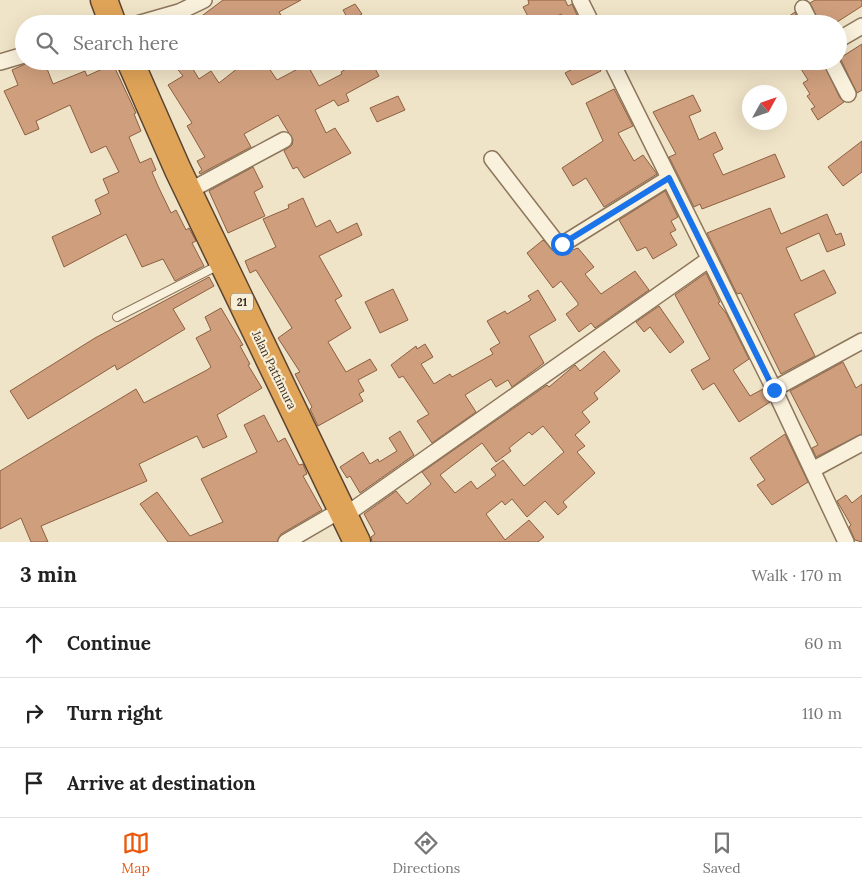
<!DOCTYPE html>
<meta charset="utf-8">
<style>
body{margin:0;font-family:Lora,serif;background:#f2f2f2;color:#222}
.compass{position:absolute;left:742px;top:85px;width:45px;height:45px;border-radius:50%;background:#fff;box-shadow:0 5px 20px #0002;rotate:50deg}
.stop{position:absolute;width:15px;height:15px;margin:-11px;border:4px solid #1a73e8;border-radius:50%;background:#fff}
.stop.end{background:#1a73e8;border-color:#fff;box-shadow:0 1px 5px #0008}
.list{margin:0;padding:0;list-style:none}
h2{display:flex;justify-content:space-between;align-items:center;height:65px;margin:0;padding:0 20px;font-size:21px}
h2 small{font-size:16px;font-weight:400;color:#767676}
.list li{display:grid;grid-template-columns:32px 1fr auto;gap:15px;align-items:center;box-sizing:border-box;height:70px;padding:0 20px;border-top:1px solid #e0e0e0}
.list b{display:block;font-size:19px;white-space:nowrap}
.list em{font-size:16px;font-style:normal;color:#767676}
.icon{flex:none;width:28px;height:28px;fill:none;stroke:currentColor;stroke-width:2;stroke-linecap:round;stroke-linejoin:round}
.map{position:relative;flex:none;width:862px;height:542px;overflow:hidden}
.search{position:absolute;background:#fff;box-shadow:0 5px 20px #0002;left:15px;right:15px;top:15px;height:55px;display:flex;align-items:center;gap:12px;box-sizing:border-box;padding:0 18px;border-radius:28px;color:#767676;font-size:19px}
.sheet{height:275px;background:#fff}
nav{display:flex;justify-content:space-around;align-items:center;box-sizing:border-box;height:70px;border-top:1px solid #e0e0e0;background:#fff;font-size:14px;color:#767676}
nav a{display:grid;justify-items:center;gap:2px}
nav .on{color:#ea580c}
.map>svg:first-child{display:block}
</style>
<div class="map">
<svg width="862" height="542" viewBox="0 0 862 542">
<rect width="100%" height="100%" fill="#f0e4c8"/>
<path fill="#cf9f7d" stroke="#8d5f41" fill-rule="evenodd" d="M223 0H301L279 12 281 15 277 19 280 24H191Z
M528 0H565L568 6 572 4 581 24H566L561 14 543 24H532L523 7 529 4Z
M815 0H862V6L834 24H820L810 3Z
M355 4 362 14 349 21 343 10Z
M795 12 800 24H778Z
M862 44V90L857 93 840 58Z
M32 61H44L53 84 85 71 87 76 113 64 136 113 134 114 141 131 129 137 140 163 151 158 156 170 152 172 158 186 171 213 176 210 186 230 189 228 196 241 192 243 204 266 175 281 163 259 142 267 126 234 64 267 52 237 101 214 95 200 109 193 103 179 119 172 106 146 91 153 70 105 36 121 39 129 25 135 4 91 18 85 12 70Z
M182 61H188L199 79 211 71 219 83 238 68 236 66 242 61H264L277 80 307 64 319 86 342 74 341 72 351 66 349 61H371L379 76 346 94 349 101 338 106 334 100 315 110 326 133 335 128 351 153 304 178 297 167 293 169 284 151 292 145 293 140 278 115 244 134 251 147 200 174 199 172 202 170 197 161 205 157 187 126 192 123 168 85 183 76 175 66Z
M588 61H596L601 71 572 85 565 73Z
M801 61H822L840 98 844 102 818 120 811 109 815 107 807 96 810 94 803 83 808 80 801 69 804 67Z
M614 89 633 126 618 133 634 161 643 155 657 174 604 207 586 178 573 186 562 168 603 141 586 103Z
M693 95 701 111 689 116 699 140 715 132 723 149 713 154 723 175 775 154 785 177 702 209 700 204 694 207 669 157 676 154 653 112Z
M398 96 405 110 377 122 370 108Z
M862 141V172L843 186 828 167Z
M253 167 263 187 254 192 265 216 228 233 209 191Z
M665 191 678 217 671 221 676 230 670 233 677 245 653 259 646 247 637 251 619 220Z
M303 198 316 227 330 220 337 233 357 223 362 235 319 256 342 296 335 300 351 328 328 342 346 372 370 359 377 370 358 380 364 391 359 394 363 401 318 426 310 409 312 407 295 374 300 372 278 338 292 328 256 270 250 273 245 261 276 247 263 219 289 208 288 205Z
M770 208 781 234 827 214 836 235 841 233 845 245 827 252 819 233 786 248 801 281 824 270 836 293 794 314 815 356 781 374 741 293 737 294 707 233Z
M543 240 558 255 578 248 594 267 585 274 601 294 635 271 649 290 595 328 591 323 579 332 566 314 578 305V303L561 281 553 288 527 253Z
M706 273 720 302 718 303 726 313 749 359 733 370 750 396 763 389 770 402 739 422 714 383 703 390 691 370 710 359 675 295Z
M209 277 214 286 173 309 185 329 117 370 115 365 28 419 10 391 95 338Z
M393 289 408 320 380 333 365 302Z
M538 290 556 320 529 336 544 363 512 387 508 380 496 387 491 379 465 395 476 412 432 443 417 421 429 414 403 376 399 378 391 365 416 346 417 349 425 344 433 357 421 364 434 384 450 374 452 377 493 354 490 349 500 343 487 321 505 311 507 314 531 300 528 296Z
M659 306 684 342 670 353 650 327 644 332 636 322Z
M221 308 243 345 240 346 250 364 248 365 262 388 217 415 227 437 203 448 197 436 139 464 147 481 41 526 48 542H31L21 518 0 529V471L136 389 144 403 207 370 211 367 196 338 211 330 205 317Z
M604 351 620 371 594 393 598 399 582 412 590 422 575 435 585 446 577 452 595 473 563 502 567 507 558 515 545 501 527 517 512 499 505 505 502 501 486 514 505 540 529 520 544 537 538 542H372L371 537 375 534 364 514 396 491 407 504 431 484 422 472 547 385 549 387 575 365 580 371ZM543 426 564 452 524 486 503 460 491 469 496 475 477 489 471 481 455 493 440 475 482 443 496 462 511 451 509 448 529 432 532 435Z
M843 362 856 388 862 384V434L816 457 812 448 818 445 790 391Z
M264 415 278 442 285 438 299 465 303 464 307 474 303 476 322 510 281 534 277 542H168L140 504 157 492 190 536 223 522 201 479 257 452 244 425Z
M400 431 414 455 360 493 350 476 347 478 340 467 363 452 370 464 378 459 379 462 397 451 389 438Z
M785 434 808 482 772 505 757 485 765 480 750 458Z
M846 495 852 503 862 495V542L855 540 849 527 851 525 837 501Z"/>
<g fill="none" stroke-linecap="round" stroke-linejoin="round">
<g stroke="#8d765c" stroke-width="10">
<path id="lane" d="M117 317 219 265"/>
</g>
<g stroke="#8d765c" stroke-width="18">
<path id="street" d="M580 0 592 24
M803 8 811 24
M137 24 179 12 204 0
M838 40 862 26
M611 61 774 389 846 542
M831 61 848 94
M0 62 24 55
M492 159 557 243 566 242 669 178
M189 191 284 140
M774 389 862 341
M812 470 862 443
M344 516 708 260
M286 542 341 510"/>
</g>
<g stroke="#5b4430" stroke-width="29">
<path id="highway" d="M104 0 113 24
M130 61 178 170 357 542"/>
</g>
<use href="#lane" stroke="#faf1dc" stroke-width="8"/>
<use href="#street" stroke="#faf1dc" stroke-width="15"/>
<use href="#highway" stroke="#e0a458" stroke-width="26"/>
</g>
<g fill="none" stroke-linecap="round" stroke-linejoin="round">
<path stroke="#1a73e8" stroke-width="6" d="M562 244 669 178 774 390"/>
</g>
<g text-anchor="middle" stroke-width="4.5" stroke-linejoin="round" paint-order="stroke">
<rect fill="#f7eed8" stroke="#756857" stroke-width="1" x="231" y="293.5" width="22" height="17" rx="4"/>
<g font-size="11" font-weight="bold" fill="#3d2e20">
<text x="242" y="306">21</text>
</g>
<g font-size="12" fill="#3d2e20" stroke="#f7eed8">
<text transform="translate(274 370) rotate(64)" y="4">Jalan Pattimura</text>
</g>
</g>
</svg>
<svg class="compass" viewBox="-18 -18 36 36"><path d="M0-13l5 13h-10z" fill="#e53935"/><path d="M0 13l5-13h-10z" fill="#767676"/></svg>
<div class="stop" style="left:562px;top:244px"></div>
<div class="stop end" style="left:774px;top:390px"></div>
<div class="search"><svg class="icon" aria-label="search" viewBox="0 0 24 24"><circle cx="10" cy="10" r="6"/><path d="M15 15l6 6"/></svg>Search here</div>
</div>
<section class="sheet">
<h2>3 min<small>Walk · 170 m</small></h2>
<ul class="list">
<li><svg class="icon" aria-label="ahead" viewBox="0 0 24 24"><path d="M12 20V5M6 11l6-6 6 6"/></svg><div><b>Continue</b></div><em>60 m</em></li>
<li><svg class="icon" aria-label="right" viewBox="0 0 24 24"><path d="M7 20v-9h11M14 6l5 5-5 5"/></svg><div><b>Turn right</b></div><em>110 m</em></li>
<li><svg class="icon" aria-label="arrive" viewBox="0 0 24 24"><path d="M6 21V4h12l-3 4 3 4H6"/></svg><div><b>Arrive at destination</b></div></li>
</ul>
</section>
<nav>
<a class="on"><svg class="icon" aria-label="map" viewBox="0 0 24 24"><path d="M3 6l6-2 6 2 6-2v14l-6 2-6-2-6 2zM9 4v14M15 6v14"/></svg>Map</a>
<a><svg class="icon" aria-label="directions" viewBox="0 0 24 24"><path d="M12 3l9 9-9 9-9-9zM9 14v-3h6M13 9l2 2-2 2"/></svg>Directions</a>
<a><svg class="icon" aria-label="saved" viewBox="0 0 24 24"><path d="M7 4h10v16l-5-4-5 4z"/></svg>Saved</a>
</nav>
